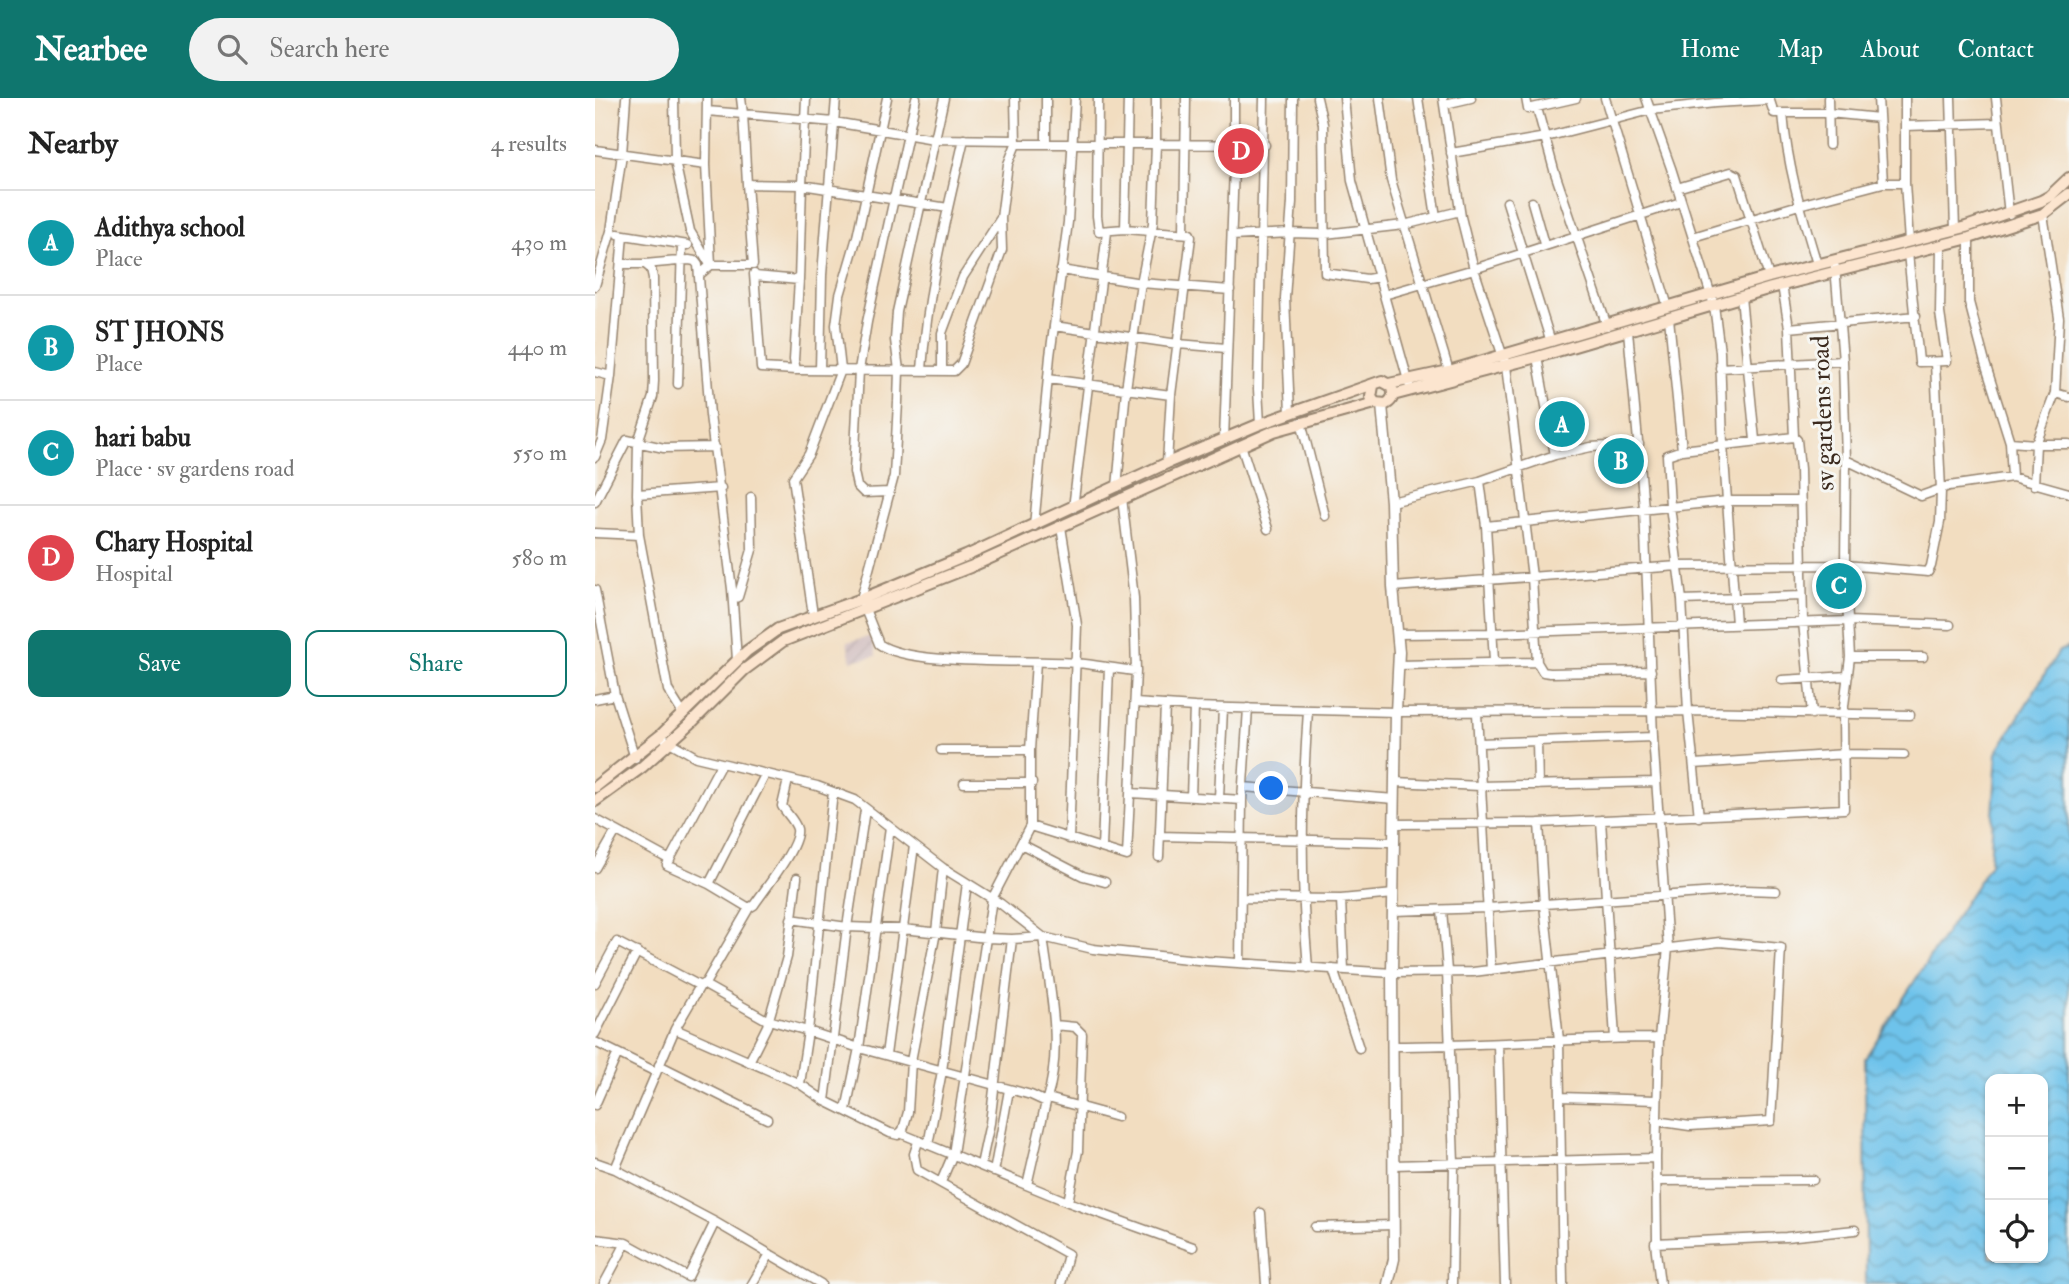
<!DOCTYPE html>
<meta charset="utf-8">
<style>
body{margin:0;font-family:"IM FELL Double Pica",serif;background:#f2f2f2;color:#222}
.controls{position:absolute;right:21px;bottom:21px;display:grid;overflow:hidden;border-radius:14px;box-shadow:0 2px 5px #0004}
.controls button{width:63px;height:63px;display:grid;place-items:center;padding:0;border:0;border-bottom:2px solid #e0e0e0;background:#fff;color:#222;font:35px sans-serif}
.you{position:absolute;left:677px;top:691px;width:24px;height:24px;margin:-18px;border:5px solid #fff;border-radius:50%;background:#1a73e8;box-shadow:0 0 0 10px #1a73e833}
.badge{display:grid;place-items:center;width:46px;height:46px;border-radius:50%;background:#0f766e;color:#fff;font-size:23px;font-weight:700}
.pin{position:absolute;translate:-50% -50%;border:4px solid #fff;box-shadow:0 2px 7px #0006}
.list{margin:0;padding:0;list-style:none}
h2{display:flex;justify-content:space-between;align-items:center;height:91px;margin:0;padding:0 28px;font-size:30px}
h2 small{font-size:23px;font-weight:400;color:#767676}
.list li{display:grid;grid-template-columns:46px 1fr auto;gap:21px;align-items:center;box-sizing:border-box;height:105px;padding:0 28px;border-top:2px solid #e0e0e0}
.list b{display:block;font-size:26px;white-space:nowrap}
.list p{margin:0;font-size:23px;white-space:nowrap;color:#767676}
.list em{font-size:23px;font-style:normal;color:#767676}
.actions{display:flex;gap:14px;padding:21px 28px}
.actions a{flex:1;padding:16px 0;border:2px solid #0f766e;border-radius:14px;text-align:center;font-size:24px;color:#0f766e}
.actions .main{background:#0f766e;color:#fff}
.icon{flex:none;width:38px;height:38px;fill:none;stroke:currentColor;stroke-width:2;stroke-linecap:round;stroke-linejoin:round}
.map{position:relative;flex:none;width:1474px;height:1186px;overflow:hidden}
header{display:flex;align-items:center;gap:42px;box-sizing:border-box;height:98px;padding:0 35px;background:#0f766e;color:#fff}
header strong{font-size:33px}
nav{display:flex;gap:38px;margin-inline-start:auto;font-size:24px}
.search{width:490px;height:63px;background:#f2f2f2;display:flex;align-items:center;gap:18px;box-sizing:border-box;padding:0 24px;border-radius:38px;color:#767676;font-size:26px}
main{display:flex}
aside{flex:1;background:#fff}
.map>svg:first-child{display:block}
</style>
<header>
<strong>Nearbee</strong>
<div class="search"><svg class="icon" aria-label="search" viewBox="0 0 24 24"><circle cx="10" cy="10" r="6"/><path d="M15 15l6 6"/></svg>Search here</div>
<nav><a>Home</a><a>Map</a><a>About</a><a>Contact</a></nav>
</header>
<main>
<aside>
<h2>Nearby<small>4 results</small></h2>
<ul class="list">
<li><span class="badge" style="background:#0f9aa8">A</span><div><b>Adithya school</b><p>Place</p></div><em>430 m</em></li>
<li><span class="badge" style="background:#0f9aa8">B</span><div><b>ST JHONS</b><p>Place</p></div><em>440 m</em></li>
<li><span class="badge" style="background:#0f9aa8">C</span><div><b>hari babu</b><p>Place · sv gardens road</p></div><em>550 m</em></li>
<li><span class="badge" style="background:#e0444e">D</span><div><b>Chary Hospital</b><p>Hospital</p></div><em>580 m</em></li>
</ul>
<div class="actions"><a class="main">Save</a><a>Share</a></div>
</aside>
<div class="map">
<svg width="1474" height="1186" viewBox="0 0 1474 1186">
<defs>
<pattern id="industrial-furrows" width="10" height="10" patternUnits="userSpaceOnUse" patternTransform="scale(1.75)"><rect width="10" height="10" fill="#d2bfc0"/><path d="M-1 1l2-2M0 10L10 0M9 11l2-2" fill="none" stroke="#b5a4a5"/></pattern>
<pattern id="water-waves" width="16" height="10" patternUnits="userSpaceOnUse" patternTransform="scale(1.75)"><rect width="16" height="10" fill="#6ec3eb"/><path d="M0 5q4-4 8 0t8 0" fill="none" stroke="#5c9fbe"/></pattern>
</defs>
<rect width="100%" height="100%" fill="#f6f6f2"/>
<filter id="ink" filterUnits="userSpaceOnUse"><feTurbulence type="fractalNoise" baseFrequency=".0143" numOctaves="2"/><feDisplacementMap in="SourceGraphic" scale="14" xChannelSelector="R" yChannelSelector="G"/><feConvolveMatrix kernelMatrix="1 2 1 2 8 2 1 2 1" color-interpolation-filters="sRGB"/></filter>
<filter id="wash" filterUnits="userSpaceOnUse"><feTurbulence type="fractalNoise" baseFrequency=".00686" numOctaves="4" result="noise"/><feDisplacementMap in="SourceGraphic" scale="28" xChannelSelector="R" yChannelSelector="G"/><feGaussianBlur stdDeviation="1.57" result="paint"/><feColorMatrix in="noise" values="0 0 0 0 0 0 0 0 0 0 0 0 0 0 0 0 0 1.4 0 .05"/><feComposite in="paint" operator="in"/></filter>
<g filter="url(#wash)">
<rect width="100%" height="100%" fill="#f2ddc0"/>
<path fill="url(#industrial-furrows)" d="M277 538 281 558 256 563 252 544Z"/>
<path fill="url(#water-waves)" stroke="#547684" stroke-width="2" fill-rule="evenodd" d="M1474 549V1186H1271L1270 960 1395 766 1402 654 1464 553ZM1395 981H1448V1160H1395Z"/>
</g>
<g filter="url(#ink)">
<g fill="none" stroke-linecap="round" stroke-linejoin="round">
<g stroke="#96846f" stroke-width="11">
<path id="minor" d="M79 0 80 63 95 133 114 165
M146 0 148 16 239 24 339 41 421 42
M349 0 302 214 300 242 304 272 303 304 299 378 266 501 284 546C315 569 438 561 482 565 502 567 521 571 541 573
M420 0 421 46H561V0
M503 0 502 118 504 133 530 131 595 136 596 139 576 297 572 365
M722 0 728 26 730 175 772 181 784 179
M749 0 757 83 814 286
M785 0 796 82 854 273
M823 0 841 119
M848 0 866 119 879 171 911 268 937 479 942 564 948 574 955 575 1056 573
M931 0 933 11 981 0
M1010 0 1073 209
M1051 0 1076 70 1119 207 1125 254 1128 347 1141 526
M1174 0 1179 15H1234L1284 20
M1233 0 1234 47
M1283 0 1288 85
M1310 0V85L1314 144
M1356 0 1360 132
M1401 0 1414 116
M850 6 876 0
M942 10 959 72 1012 228
M112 13 148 16 152 86
M1188 15C1192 68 1207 116 1222 166
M1311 28 1402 25
M451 46V0
M0 52 111 67 116 167
M856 55 951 39 1056 12 1120 5 1174 2
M111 67 112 0
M1082 90 1136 74 1142 77 1174 179
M912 104 956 244
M937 104 949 146
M530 131 533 0
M589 135 591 0
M23 136 93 147
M637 138 695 135 730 136 809 127 865 113
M1098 139 1204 107 1288 85H1310
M1374 140V204L1390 265 1415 344 1441 346 1460 295 1464 220 1448 116
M1313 155 1324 264 1352 263 1345 215 1346 147
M27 166H50L56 171 58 180 59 283 58 299 43 344 42 396 44 437 73 592 88 616
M50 166 94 162 100 163 103 167 115 317 137 491 142 562
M466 172 546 185 635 192
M159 176 166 270 201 272
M104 177 116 167H158L152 86 207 87 211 0
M160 178 204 182 199 262 201 272 359 273 366 266 407 152 406 120 413 66 421 46
M204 182 207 87 353 110
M1187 187 1194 230 1199 339 1202 342 1205 371 1208 524 1217 616
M0 188 16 133 27 56 31 0
M789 197 879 171 1086 104
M1146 199 1160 342
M1074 220 1087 352
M459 228 583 246 631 250
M1194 230 1321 218
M942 259 960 357
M1125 270 1248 263
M225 272 227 177 241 0
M327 272C332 194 351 118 369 41
M347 273V235L368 179 406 120
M0 274 16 278
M453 281 576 297
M83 286 87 146
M1460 295 1474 299
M695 315 690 200 697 104 698 0
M706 324 730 418
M665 326 663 291 669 0
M629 342 639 69V0
M1415 344 1417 379
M646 347 673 431
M0 359 7 342 16 278 28 137
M1251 362 1326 398 1354 388 1417 379 1474 395
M885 383 891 428 899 563
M1439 387 1441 346H1474
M522 389 531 291 546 185 558 125 561 46 670 47
M294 394 269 395 262 388 259 374 264 272 272 224 321 0
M42 396 126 390
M0 404 32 342 69 350 120 349
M796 404 885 383 960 357 996 349 1044 346
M478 410 512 134
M439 428 455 258 473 124 480 0
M891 428 1132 403H1206
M466 429 482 527 474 741
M0 435 44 437
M798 489 1083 468 1250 467 1333 474 1336 468 1345 424 1346 392 1340 265
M0 492 20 597 40 660
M138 501 143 499 157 452 156 399
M1087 502 1207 498
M218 517 198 380 214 356 246 272 241 227 245 197 262 139 292 0
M803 536 898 535 1253 523 1355 527
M1255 559H1328
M804 567 942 564
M1187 582 1253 578
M0 601 20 597
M540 605 599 609
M713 613C707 702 705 780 713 870
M882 615 896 872
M71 642 101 659 222 688 260 702 348 770 406 806 448 839 498 851 612 863 797 875 878 874 1125 844 1186 850 1176 1023 1095 1028 1061 1023
M942 644 943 687
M885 645 1058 639
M346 652H435
M126 666 72 767 114 786 154 810
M1099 666 1250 656 1309 657
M800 684 885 688 1061 684
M369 685H437
M648 689 800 701
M536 695 647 702
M596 699 599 609 801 614 1093 613 1315 617
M624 700 628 610
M1104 719 1093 613 1087 502 1075 408 1072 357 1087 352 1199 339
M0 721 75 762
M1006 722 1020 940
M944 725 949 807 964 942 968 1186
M800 726 944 725 1249 711 1248 616 1255 559 1250 466 1251 362 1248 263 1240 169
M435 728 532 758 541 573 539 500 527 400
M564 738 799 744
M426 746 488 778 510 784
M507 750 514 570
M564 759 570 607
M0 770 21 733
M114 786 170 677
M646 800 746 801 799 796
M746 801 749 872
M847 812 852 873 859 1065 857 1186
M798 813 893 810 1150 792 1181 793
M645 865 647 702 653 610
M738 871 764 950
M0 885 22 844 105 888
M108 886 170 921 213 933 238 694
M460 927 480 929 487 936 483 1053 473 1104
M80 931 105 888 111 884 154 810 159 807C169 792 205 748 202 731 200 723 191 715 187 708L193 682
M0 936 42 854
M0 944 61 974
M903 946 910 1186
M798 948C887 948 975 940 1064 940
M291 957 319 748
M154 964 172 928 192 859 202 780
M64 967 172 1021
M205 986 230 1003 295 1035 303 1037 308 1032 313 1014 316 963 341 834 348 770
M965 999 1061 1002
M453 1000 522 1019
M230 1003 252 829 270 712
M0 1007 22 957
M251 1012 264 950 295 729
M305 1035 473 1104 598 1149
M323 1044 319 1056 322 1072 473 1156 466 1186
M333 1047 347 973 372 785
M1061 1060 1062 1143
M0 1064 20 1071
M386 1067 395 1025 417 841
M798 1067 1061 1060 1064 940 1073 850 1058 639 1049 410 1033 233
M399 1074 414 992
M1061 1083 1218 1082
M346 1084 358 1056 397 801 435 728V652L441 564
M432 1087 451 1004
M666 1115 671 1186
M120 1124 226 1186
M720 1129 799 1127
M0 1141 31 1145
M9 1186 31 1145 93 1179 120 1124 20 1071 80 931 205 986 213 933 264 950 436 997 451 1004C469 950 455 893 448 839L417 841 392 840 308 831 252 829 196 821
M157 1186 175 1156
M1065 1186 1060 1145 1191 1139 1260 1132"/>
</g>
<g stroke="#96846f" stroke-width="13">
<path id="tertiary" d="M787 307 796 404 798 489 804 554 801 614 797 875 799 1161 793 1186"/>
</g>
<g stroke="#96846f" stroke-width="14">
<path id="secondary" d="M794 286 854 273 1174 179 1371 129 1446 103 1455 98 1474 80
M798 297 942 259 1176 190 1374 140 1448 116 1474 96
M0 689 66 637 152 553 183 531 272 499 371 458 572 365 665 326 787 283 796 288C800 296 798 302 791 306L780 305 776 299 778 288
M0 703 47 669 96 625 149 572 188 543 375 469 679 333 780 305"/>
</g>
<use href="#minor" stroke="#fff" stroke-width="8"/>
<use href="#tertiary" stroke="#fff" stroke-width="10"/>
<use href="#secondary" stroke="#fce5cf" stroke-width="10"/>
</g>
</g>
<g text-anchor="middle" stroke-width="6" stroke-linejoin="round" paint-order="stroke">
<g font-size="26" fill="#3b2a1e" stroke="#f6f6f2">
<text transform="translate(1227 315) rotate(-92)" y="9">sv gardens road</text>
</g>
</g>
</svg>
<div class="controls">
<button>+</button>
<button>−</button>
<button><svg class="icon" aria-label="locate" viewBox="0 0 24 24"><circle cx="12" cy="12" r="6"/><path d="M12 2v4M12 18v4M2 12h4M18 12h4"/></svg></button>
</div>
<div class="you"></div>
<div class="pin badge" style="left:967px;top:326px;background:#0f9aa8">A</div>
<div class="pin badge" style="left:1026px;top:363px;background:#0f9aa8">B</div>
<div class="pin badge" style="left:1244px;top:488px;background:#0f9aa8">C</div>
<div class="pin badge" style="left:646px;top:53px;background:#e0444e">D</div>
</div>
</main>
